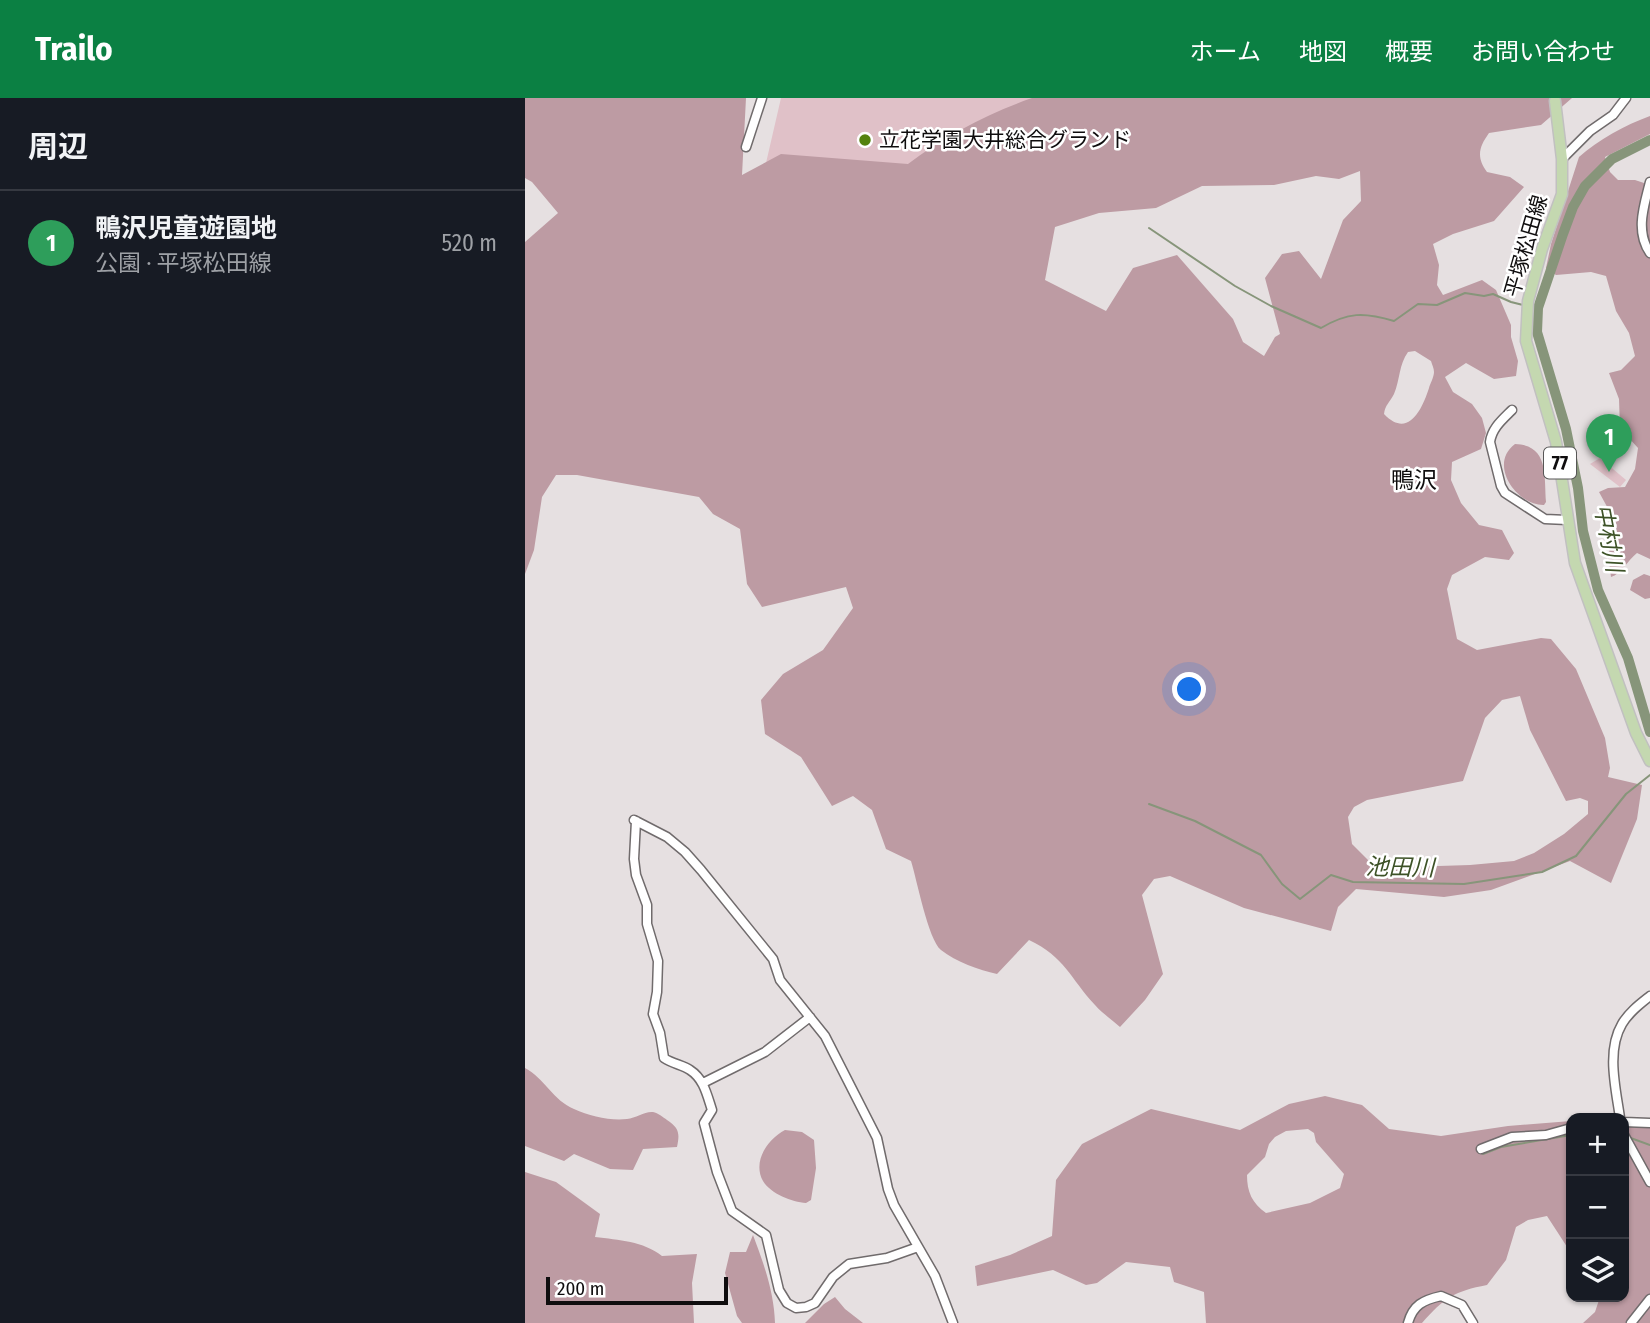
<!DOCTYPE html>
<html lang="ja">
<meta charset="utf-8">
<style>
body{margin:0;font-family:"Fira Sans Condensed","Noto Sans JP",sans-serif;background:#242831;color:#f1f3f6}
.controls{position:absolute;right:21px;bottom:21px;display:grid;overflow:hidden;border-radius:14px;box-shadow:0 2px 5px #0004}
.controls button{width:63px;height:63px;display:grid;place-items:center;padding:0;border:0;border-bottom:2px solid #363941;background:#171b24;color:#f1f3f6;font:35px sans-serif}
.scale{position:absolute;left:21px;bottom:18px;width:182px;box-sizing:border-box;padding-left:7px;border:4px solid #0f0d0e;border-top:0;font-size:19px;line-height:24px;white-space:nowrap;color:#0f0d0e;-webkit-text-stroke:5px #fff;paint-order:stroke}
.you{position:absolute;left:665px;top:592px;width:24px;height:24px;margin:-18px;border:5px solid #fff;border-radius:50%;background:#1a73e8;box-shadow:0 0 0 10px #1a73e833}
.badge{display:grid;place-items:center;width:46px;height:46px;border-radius:50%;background:#0b8043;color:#fff;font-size:23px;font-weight:700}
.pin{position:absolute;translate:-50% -58px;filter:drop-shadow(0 2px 4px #0008)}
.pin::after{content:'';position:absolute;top:37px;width:24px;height:21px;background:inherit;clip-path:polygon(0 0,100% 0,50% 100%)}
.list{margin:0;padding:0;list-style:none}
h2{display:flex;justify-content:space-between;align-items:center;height:91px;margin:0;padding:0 28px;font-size:30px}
h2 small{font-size:23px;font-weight:400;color:#9ea1a6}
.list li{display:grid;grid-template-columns:46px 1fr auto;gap:21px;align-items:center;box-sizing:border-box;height:105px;padding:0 28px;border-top:2px solid #363941}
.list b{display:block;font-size:26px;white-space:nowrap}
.list p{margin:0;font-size:23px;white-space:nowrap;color:#9ea1a6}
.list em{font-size:23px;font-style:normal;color:#9ea1a6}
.icon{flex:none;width:38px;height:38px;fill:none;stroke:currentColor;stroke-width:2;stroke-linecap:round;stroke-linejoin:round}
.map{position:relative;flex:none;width:1125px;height:1225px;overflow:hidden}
header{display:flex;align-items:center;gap:42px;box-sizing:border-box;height:98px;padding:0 35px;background:#0b8043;color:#fff}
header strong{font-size:33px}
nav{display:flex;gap:38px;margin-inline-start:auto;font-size:24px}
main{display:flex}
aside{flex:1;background:#171b24}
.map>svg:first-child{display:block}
</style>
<header>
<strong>Trailo</strong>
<nav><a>ホーム</a><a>地図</a><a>概要</a><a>お問い合わせ</a></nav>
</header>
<main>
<aside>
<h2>周辺<small></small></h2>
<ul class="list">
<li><span class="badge" style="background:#2e9e5b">1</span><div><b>鴨沢児童遊園地</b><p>公園 · 平塚松田線</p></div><em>520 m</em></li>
</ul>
</aside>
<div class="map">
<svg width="1125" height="1225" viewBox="0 0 1125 1225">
<rect width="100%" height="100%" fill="#e6e0e1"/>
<path fill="#e0c1c8" d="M256 0H519L387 71 241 65Z
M1075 360 1101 382 1095 389 1065 366Z"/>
<path fill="#bd9ba3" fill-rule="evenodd" d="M0 0H221L217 77 256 56 383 66C419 38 464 15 507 0H1047L1016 27 964 35C954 49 951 59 962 74L985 79 999 89 969 123 928 136 908 146 914 167 912 187 918 197 957 182 971 192 986 227V239L993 263 991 278 969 281 941 265 920 279 928 294 947 306 957 320 961 335 956 351 927 364 926 382 936 405 954 427 977 432 989 455 984 462 960 459 927 477 922 491 932 541 952 552 1016 540 1026 541 1051 571 1080 640 1085 670 1083 679 1117 687 1112 721 1086 785 1045 763 966 792 919 799 831 791 813 809 806 833 719 810 645 778 629 781 617 797 638 876 620 902 595 929C587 922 577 915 570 907 545 880 540 859 504 842L472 876C454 872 431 864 416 852 403 841 392 782 386 763L361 751 347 712 328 698 307 708 276 659 240 636 236 602 258 576 298 552 328 510 321 489 237 509 222 486 215 431 188 416 174 399 52 377H31L17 399 9 452 0 476V144L33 115 7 84 0 80ZM835 73 836 103 818 122 796 181 774 153 757 156 740 180 755 236 750 239 739 258 718 244 708 221 652 157 608 170 581 213 520 182 530 129 574 115 631 110 677 88 749 87 791 78 814 81ZM890 253 906 263C907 267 909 270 909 274 909 279 905 286 904 290 897 312 883 341 859 316 860 307 865 304 869 296 875 282 874 266 883 254ZM995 598 1005 632 1041 703 1055 700 1063 703V716L1039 736 1009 755 989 763 945 767 851 770 827 746 823 719 829 709 842 702 938 683 960 620 977 602Z
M1125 18V36L1080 59 1085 74 1093 82H1110L1125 87V461L1112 455C1103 462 1096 476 1086 479L1083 457 1092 427 1074 394 1083 390 1100 389 1110 371 1113 350 1095 330 1094 301 1084 275 1096 272 1110 258 1104 235 1091 213 1081 178 1066 174 1031 177 1021 170 1026 146 1054 59C1073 42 1100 27 1125 18Z
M990 346C1024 347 1019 378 1021 404L1019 407C993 408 962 367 990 346Z
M1119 476 1125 478V500L1120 501 1105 492 1108 482Z
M0 970C19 980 29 1003 49 1011 65 1018 85 1023 102 1021 111 1020 120 1013 128 1014 133 1015 138 1019 142 1022 154 1030 155 1035 152 1049L118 1051 108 1072 85 1071 49 1056 39 1063 0 1048Z
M800 998 837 1007 864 1031 916 1038 983 1028 1046 1023V1155L1022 1118 1003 1122 991 1129 981 1162 962 1187C930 1193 919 1200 897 1225H681L679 1194 649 1184 645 1169 601 1164 572 1185 561 1187 528 1172 452 1188 450 1168 485 1157 527 1138 531 1082 557 1046 626 1011 715 1032 764 1006ZM783 1031 789 1035 791 1044 819 1076 815 1090 785 1105 741 1115C727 1105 722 1094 722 1077L740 1059 744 1046 750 1039 761 1033Z
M1099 1022H1125V1225H1058L1070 1214 1075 1199H1099Z
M260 1032 277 1034 289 1042 291 1070 286 1102 281 1105C267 1104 246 1096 238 1083 227 1063 243 1041 260 1032Z
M0 1074 31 1084 75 1116 70 1139C94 1142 118 1143 137 1158L172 1156 167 1185 169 1225H0Z
M228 1137C239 1166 249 1194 250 1225H217L212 1218 200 1175 205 1154H221Z
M310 1199 320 1211 338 1225H280L299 1206Z"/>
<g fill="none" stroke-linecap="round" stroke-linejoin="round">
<path stroke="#87957a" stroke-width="2" d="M624 130 710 188 746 208 796 230C823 214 839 214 869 223L893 206 912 207 940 195 959 198 968 196 986 204 998 207
M1007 209 1013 210
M624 706 670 723 736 757 757 786 775 801 806 777 828 784 939 786 1017 774 1051 758 1101 696 1125 677
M1103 1039 1125 1047
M958 1056 976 1049 1046 1037"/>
<path stroke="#87957a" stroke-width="10" d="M1125 42 1087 61 1060 88 1048 109 1038 136 1013 210 1012 234 1041 331 1053 390 1058 433 1073 492 1103 560 1125 634"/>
<g stroke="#706b6c" stroke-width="11">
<path id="minor" d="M221 49 237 0
M1037 61 1065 33 1088 17 1101 0
M1125 84C1119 108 1110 133 1125 155
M987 312C977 322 967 330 965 344L976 388 980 395 1020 421 1042 422
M109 722 142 739 160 754 176 772 248 861 255 882 300 938 352 1040 363 1091 369 1107 410 1178 428 1225
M111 723 109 761 111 777 122 807V826L133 863 132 894 128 916 135 935 139 960C148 966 158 967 165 972 179 981 182 997 187 1012L179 1025 192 1074 207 1113 241 1137 254 1192 262 1205 271 1210 281 1209 290 1205 308 1179 324 1166 362 1160 393 1149
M178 985 240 954 285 919
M1095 1020C1091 991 1081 953 1097 926 1104 914 1115 906 1125 898
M1099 1024 1125 1025
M1099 1037 1125 1084
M956 1051 987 1039 1021 1037 1046 1030
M883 1225C888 1207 898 1202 916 1198L937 1207 948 1225
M1106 1225 1125 1201"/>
</g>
<g stroke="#c1c0c0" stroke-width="13">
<path id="major" d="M1030 3 1037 61V96L1017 151 1003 203 1001 243 1031 344 1050 465 1111 635 1125 663"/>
</g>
<use href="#minor" stroke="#fff" stroke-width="8"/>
<use href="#major" stroke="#c4d8b0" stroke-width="10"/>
</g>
<circle fill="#54820e" stroke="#fff" stroke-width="2.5" cx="340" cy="42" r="7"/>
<g text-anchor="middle" stroke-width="5" stroke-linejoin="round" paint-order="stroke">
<rect fill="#fff" stroke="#575656" stroke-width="2" x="1019" y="349.5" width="32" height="31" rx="5"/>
<g font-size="19" font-weight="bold" fill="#0f0d0e">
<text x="1035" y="372">77</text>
</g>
<g font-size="21" fill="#0f0d0e" stroke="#fff" text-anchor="start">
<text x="354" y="49">立花学園大井総合グランド</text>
</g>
<g font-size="21" fill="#0f0d0e" stroke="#fff">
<text transform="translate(1001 148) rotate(-74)" y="7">平塚松田線</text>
</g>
<g font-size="23" fill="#0f0d0e" stroke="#fff">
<text x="889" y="390">鴨沢</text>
</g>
<g font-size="23" font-style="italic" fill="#3d5227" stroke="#fff">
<text transform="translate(1084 440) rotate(79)" y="8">中村川</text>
<text transform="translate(875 769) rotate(1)" y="8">池田川</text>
</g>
</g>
</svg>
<div class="controls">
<button>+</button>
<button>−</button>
<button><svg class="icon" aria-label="layers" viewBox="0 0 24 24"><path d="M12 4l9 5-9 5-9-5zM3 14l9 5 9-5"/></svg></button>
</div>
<div class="scale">200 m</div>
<div class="you"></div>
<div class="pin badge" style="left:1084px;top:374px;background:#2e9e5b">1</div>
</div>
</main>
